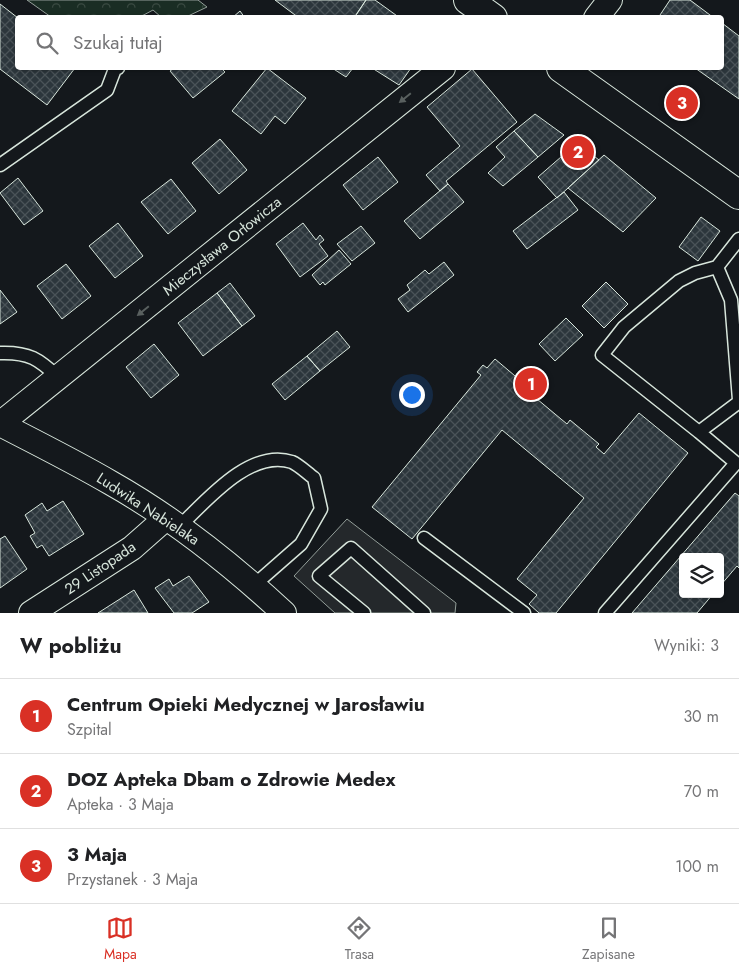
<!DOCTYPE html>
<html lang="pl">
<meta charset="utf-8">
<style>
body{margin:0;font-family:Jost,sans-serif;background:#f6f6f6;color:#202124}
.controls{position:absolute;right:15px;bottom:15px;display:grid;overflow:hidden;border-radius:5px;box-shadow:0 1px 4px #0004}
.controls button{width:45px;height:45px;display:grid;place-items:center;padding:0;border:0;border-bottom:1px solid #e0e0e0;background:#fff;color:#202124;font:25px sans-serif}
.you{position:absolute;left:411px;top:394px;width:18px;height:18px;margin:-12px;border:4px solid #fff;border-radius:50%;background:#1a73e8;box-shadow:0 0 0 8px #1a73e833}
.badge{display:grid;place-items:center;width:32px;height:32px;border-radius:50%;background:#d93025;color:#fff;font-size:16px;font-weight:700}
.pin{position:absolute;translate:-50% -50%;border:2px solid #fff;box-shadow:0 1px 5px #0006}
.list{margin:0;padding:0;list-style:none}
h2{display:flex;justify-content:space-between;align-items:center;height:65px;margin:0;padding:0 20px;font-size:21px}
h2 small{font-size:16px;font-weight:400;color:#757577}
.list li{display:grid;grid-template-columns:32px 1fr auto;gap:15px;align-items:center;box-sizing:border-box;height:75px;padding:0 20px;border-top:1px solid #e0e0e0}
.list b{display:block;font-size:19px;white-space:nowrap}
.list p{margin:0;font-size:16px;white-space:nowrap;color:#757577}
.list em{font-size:16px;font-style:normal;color:#757577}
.icon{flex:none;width:28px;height:28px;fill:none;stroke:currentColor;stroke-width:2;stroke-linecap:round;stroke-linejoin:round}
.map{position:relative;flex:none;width:739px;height:613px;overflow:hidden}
.search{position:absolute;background:#fff;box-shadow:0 1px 4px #0004;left:15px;right:15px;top:15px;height:55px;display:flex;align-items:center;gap:12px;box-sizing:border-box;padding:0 18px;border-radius:5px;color:#757577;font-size:19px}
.sheet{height:290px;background:#fff}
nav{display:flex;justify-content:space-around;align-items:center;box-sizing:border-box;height:70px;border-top:1px solid #e0e0e0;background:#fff;font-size:14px;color:#757577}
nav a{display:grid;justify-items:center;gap:2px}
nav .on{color:#d93025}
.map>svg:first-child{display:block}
</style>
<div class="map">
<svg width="739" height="613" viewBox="0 0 739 613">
<defs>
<pattern id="forest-crowns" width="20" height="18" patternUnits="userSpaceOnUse" patternTransform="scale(1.25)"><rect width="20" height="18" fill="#1a2d24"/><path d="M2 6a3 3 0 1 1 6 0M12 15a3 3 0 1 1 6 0" fill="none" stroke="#3b4b43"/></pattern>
<pattern id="building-cross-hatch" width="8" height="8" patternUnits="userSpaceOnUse" patternTransform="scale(1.25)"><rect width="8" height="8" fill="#2c363c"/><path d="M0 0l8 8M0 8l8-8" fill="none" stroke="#4a5358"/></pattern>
</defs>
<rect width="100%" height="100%" fill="#14181c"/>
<path fill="url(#forest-crowns)" stroke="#939e99" d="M27 0H198L207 7 186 17H161L153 10 140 17H51Z"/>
<path fill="#24282b" stroke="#939e99" d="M347 519 456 603 455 613H335L294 576Z"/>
<path fill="url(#building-cross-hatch)" stroke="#d8e6dc" d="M275 0H366L354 18H299Z
M366 0H375L400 18H354Z
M670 0H690L714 18H658Z
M0 4 18 18V68H75L47 105 0 69Z
M240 11 245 18H232Z
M722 23 739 36V99L695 68H722Z
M174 68H221L225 72 193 98 170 71Z
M267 68 306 98 285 124 275 116 261 134 232 111Z
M332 68H353L346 77Z
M372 68H411L399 85Z
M472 69 517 122 446 181 448 184 440 191 426 175 460 146 427 107Z
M535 114 564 135 538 157 514 131Z
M514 131 538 157 503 186 488 173 505 157 496 147Z
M220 139 247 170 219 194 192 163Z
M577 143 599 160 557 198 538 177Z
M604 155 656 198 623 232 568 188Z
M378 157 398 182 363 210 343 185Z
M18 178 43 211 24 225 0 193Z
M171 179 196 211 168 234 141 202Z
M448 184 464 202 420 239 404 221Z
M564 192 578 210 527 249 513 231Z
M701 217 720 231 698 261 679 247Z
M118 223 143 256 115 278 89 246Z
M303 223 316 240 320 235 324 240 319 244 328 256 300 277 276 244Z
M361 226 375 243 352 261 337 244Z
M339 250 351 264 325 285 323 282 320 285 312 275Z
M444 262 454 275 408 312 398 299 410 290 407 285 425 270 429 274Z
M66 264 91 296 62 319 37 286Z
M606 282 628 304 604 328 582 306Z
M230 283 255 316 242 326 217 293Z
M0 290 17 312 0 324Z
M217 293 242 326 203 356 178 323Z
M566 318 583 335 555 361 539 344Z
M337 331 350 347 320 371 307 356Z
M154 344 179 375 151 398 126 367Z
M307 356 320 371 285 400 272 384Z
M495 359 521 381 525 375 534 383 530 388 533 391 531 394 567 424 570 420 599 444 596 447 604 454 639 413 688 453 556 613H539L529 604 537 595 517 579 584 498 502 430 412 539 372 507 481 375 477 372 483 365 487 368Z
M735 493 739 496V568L737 566 720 586V557H683V594H713L697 613H632Z
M63 501 84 534 49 556 42 545 37 548 30 536 35 533 25 515 42 503 47 511Z
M5 536 27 569 0 588V539Z
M189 576 209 602 192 613H174L155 588 169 579 173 586Z
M134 590 148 613H98Z"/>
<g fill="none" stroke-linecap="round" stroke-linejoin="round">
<g stroke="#d8e6dc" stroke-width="15">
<path id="service" d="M0 165 107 90 115 69 118 68
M739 239 717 267 695 273 679 281 624 327 602 355 699 432 739 402
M717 267 731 300 739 400
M0 353C29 352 39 359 59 378
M179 527C206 501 250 448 292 462 299 465 307 473 314 478L321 509 301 544 253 586
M424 538 524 613
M364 613 319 576 351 548 424 613
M605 613 736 463 699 432"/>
</g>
<g stroke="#d8e6dc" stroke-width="26">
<path id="minor" d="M596 18 610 0
M0 424 443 68
M0 424C37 443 75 462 111 483 173 518 231 564 284 613
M31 613 132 548 166 518"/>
</g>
<g stroke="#d8e6dc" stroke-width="30">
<path id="tertiary" d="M468 0 493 18
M561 68 739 195"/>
</g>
<use href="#service" stroke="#14181c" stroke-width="12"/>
<use href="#minor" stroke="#14181c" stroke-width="24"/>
<use href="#tertiary" stroke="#14181c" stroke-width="28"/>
</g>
<defs><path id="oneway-solid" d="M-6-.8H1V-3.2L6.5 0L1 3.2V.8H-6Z" transform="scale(1.25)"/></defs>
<g fill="#59605f">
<use href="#oneway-solid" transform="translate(405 98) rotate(141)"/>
<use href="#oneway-solid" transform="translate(143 311) rotate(141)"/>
</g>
<g text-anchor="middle" stroke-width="4" stroke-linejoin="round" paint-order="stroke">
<g font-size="15" fill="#d8e6dc" stroke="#14181c">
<text transform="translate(222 246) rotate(-39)" y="5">Mieczysława Orłowicza</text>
<text transform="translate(148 509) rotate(33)" y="5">Ludwika Nabielaka</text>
<text transform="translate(100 568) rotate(-34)" y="5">29 Listopada</text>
</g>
</g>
</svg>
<div class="controls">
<button><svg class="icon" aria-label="layers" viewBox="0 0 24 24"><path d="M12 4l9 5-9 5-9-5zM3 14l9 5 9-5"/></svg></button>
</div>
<div class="you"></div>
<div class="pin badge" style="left:531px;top:384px">1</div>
<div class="pin badge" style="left:578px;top:152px">2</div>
<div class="pin badge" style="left:682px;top:103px">3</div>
<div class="search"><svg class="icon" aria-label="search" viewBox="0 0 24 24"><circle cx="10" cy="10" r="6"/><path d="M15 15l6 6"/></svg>Szukaj tutaj</div>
</div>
<section class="sheet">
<h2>W pobliżu<small>Wyniki: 3</small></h2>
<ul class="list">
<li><span class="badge">1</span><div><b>Centrum Opieki Medycznej w Jarosławiu</b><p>Szpital</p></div><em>30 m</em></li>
<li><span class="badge">2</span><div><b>DOZ Apteka Dbam o Zdrowie Medex</b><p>Apteka · 3 Maja</p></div><em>70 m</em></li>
<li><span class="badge">3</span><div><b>3 Maja</b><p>Przystanek · 3 Maja</p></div><em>100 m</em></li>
</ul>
</section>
<nav>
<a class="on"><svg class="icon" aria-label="map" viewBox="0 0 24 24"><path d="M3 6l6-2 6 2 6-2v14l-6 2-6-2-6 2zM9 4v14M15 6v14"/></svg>Mapa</a>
<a><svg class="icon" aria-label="directions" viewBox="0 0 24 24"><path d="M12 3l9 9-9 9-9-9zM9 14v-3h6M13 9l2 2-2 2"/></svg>Trasa</a>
<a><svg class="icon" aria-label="saved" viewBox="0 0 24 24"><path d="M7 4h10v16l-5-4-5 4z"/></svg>Zapisane</a>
</nav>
